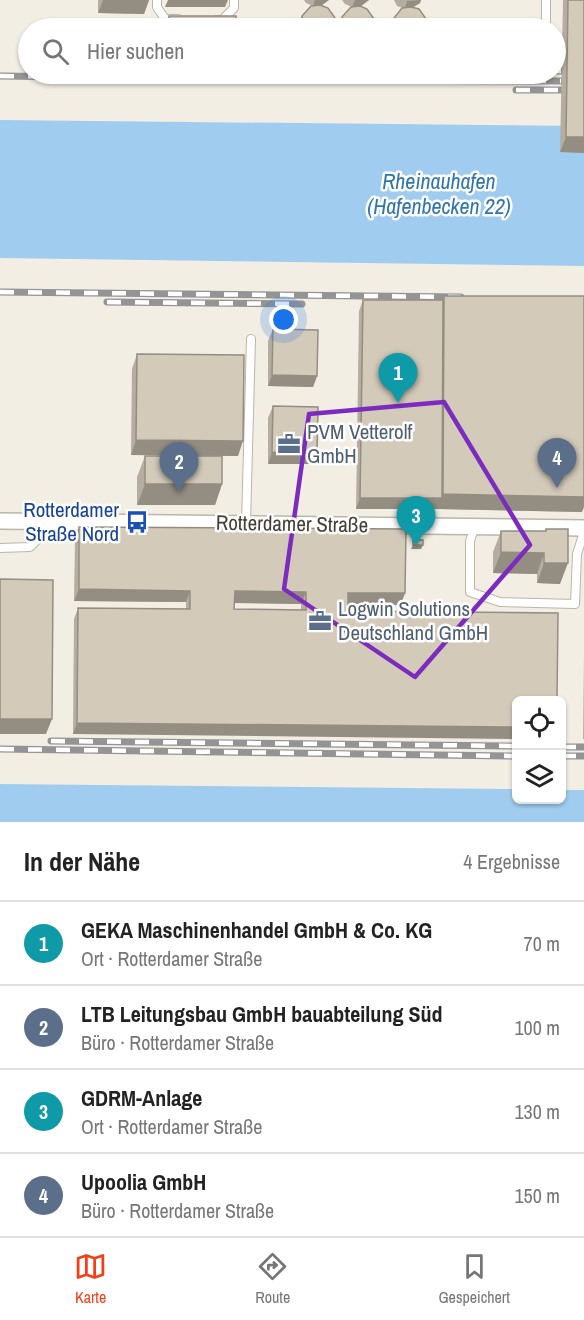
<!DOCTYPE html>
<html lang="de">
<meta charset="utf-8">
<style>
body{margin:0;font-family:"Archivo Narrow",sans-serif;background:#f6f6f6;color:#222}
.controls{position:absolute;right:18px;bottom:18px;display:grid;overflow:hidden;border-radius:9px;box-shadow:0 2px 4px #0004}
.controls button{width:54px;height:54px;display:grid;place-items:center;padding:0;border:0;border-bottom:2px solid #e0e0e0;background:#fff;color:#222;font:30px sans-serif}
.you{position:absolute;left:284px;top:320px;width:21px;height:21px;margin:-15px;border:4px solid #fff;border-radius:50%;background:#1a73e8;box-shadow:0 0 0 9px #1a73e833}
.badge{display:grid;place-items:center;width:39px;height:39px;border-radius:50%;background:#f73d16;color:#fff;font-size:20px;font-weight:700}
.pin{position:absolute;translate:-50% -50px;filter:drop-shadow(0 2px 3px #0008)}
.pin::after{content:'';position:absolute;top:32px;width:21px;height:18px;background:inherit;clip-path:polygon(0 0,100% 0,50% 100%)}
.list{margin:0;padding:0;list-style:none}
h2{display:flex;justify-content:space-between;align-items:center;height:78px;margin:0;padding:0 24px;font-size:26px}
h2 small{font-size:20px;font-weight:400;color:#767676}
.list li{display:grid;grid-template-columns:39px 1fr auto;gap:18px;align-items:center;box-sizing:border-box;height:84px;padding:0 24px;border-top:2px solid #e0e0e0}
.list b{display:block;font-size:22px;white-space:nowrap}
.list p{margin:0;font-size:20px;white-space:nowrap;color:#767676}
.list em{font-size:20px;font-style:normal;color:#767676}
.icon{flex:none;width:33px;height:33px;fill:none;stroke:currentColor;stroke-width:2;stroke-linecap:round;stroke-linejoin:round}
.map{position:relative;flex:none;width:584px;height:822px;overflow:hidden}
.search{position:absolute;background:#fff;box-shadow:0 2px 4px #0004;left:18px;right:18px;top:18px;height:66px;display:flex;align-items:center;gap:15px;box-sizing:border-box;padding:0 21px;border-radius:33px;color:#767676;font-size:22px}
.sheet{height:414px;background:#fff}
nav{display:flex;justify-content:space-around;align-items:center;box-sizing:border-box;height:84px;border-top:2px solid #e0e0e0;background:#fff;font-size:16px;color:#767676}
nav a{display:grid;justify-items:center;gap:3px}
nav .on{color:#f73d16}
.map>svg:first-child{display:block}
</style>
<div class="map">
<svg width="584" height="822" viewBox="0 0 584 822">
<rect width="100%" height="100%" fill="#f2eee4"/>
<path fill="#a0cdef" d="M0 120 584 126V266L0 258Z
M0 784 516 789V800H562V790H584V822H0Z"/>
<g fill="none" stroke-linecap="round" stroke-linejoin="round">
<g stroke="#bdb6a7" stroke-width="10">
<path id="lane" d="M157 0V7L165 19H178
M217 20H222L234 8V0
M546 28V0
M556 55 562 58
M246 523 251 339
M475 526 470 541V592L500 602 575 604 577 554 584 532
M0 548 30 547 37 540 39 521"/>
</g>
<g stroke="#bdb6a7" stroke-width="18">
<path id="street" d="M0 521 584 528"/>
</g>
<use href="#lane" stroke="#fff" stroke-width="8"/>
<use href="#street" stroke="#fff" stroke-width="15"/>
<g stroke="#949494" stroke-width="7">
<path id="rail" d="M556 71H561
M0 76 304 80 561 81
M516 90H561
M0 292 461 297
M107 302 302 304
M51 741 516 746
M562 747H584
M0 749 516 756
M562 756H584"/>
</g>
<use href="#rail" stroke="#fff" stroke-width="4.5" stroke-dasharray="14" stroke-linecap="butt"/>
</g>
<path fill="#b5aea0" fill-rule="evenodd" d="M98 0H149L144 14 98 13Z
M304 0H329L321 5 332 28H299L302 16 313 6 306 3Z
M342 0H369L360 6 372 28H339L342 17 352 7 345 4Z
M394 0H421L420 3 413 7 425 28H390L394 18 403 8 397 6Z
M563 0H584V153L560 152Z
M169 16 236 28H164Z
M444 296 582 512 438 509H356L359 311 363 300H443Z
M273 329 317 376 313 387 268 386V341Z
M137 354 238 456 131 455 132 369Z
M273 406 313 464H268V418Z
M145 456 222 484 215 505H137V477Z
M79 527 401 605 348 604 73 734 74 619 78 608 186 609V602L74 601 75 538ZM235 603 301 604V610L234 609Z
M546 529 560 584 537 583V574L493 573V552L501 531H545Z
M584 653V739H583L584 654Z"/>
<path fill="#948d82" d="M103 0H149L144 14 98 13Z
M168 0H228L225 7H165Z
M315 0H329L321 6H313Z
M355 0H369L360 7H352Z
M421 0 420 3 412 8 405 9 407 1Z
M566 137H584V153L560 152Z
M272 375 317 376 313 387 268 386Z
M136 440 243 441 238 456 131 455Z
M272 452 317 453 313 464H268Z
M145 484H222L215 505H137Z
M443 494 584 497V507L582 512 438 509Z
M360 498H442L438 509H356Z
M413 545H423L421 549H411Z
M501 552 544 553 537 574 493 573Z
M544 563H568L560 584 537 583Z
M79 589 190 591 186 602 74 601Z
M235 591 306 592 301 604 231 603Z
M348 593H405L401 605 344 604Z
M0 719H52L46 734H0Z
M77 723 516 727V739L73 734Z"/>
<path fill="#d3caba" stroke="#948d82" stroke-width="1.5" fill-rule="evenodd" d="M568 0H584V137H566Z
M320 5 328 8 335 18 332 28H304L302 25V16L311 6Z
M360 6 367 9 374 19 372 28H343L342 26V17L351 7Z
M411 7 419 9 426 19V25L425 28H394L393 27 394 18 402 8Z
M169 16H236V28H169Z
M444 296H584V497L443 494Z
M363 300H443L442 498H360Z
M273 329 318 330 317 376 272 375Z
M137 354 244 355 243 441 136 440Z
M273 406 318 407 317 453 272 452Z
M145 456H222V484H145Z
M79 527 406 529 405 593H348V611L558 613 557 700H516V727L77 723 78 608 190 609V591L79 589ZM235 591 306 592V610L234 609Z
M546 529H568V563H544V553L501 552V531H546Z
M413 540H423V545H413Z
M0 579 53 580 52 719H0Z"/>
<path fill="none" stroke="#7b2cbf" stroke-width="4.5" stroke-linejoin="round" d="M444 402 530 545 415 677 284 589 309 414Z"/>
<defs>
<g id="office-bare" transform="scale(1.8)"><path d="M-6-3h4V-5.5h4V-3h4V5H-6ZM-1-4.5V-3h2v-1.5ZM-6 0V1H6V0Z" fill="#5c6f8a" stroke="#fff" stroke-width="2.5" paint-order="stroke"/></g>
<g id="bus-bare" transform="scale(1.8)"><path d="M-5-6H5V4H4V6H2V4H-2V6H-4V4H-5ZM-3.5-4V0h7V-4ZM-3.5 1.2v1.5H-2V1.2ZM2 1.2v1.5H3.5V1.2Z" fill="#1a4fb4" stroke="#fff" stroke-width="2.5" paint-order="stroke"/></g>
</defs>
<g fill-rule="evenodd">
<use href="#office-bare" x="289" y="444"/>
<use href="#bus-bare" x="137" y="522"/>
<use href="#office-bare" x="320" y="621"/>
</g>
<g text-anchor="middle" stroke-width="5" stroke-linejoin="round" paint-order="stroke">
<g font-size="21" fill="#4e5e75" stroke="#fff" text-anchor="start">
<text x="307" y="439">PVM Vetterolf<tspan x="307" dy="24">GmbH</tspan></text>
<text x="338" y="616">Logwin Solutions<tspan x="338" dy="24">Deutschland GmbH</tspan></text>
</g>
<g font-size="21" fill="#164399" stroke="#fff" text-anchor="end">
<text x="119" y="517">Rotterdamer<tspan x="119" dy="24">Straße Nord</tspan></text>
</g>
<g font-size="21" fill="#443e34" stroke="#fff">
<text transform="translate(292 524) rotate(1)" y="7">Rotterdamer Straße</text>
</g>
<g font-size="22" font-style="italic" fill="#2f75ae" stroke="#fff">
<text x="439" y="189">Rheinauhafen<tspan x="439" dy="25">(Hafenbecken 22)</tspan></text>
</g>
</g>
</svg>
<div class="controls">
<button><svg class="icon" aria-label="locate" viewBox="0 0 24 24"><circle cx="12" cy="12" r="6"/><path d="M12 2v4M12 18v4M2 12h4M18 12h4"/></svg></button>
<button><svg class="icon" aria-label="layers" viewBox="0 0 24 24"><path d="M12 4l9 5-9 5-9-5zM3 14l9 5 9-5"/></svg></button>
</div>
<div class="you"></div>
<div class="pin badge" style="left:398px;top:403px;background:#0f9aa8">1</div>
<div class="pin badge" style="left:179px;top:492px;background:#5c6f8a">2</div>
<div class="pin badge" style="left:416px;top:546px;background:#0f9aa8">3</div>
<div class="pin badge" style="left:557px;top:488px;background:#5c6f8a">4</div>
<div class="search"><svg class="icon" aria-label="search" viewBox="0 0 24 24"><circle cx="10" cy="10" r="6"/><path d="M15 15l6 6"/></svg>Hier suchen</div>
</div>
<section class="sheet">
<h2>In der Nähe<small>4 Ergebnisse</small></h2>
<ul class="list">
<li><span class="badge" style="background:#0f9aa8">1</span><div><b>GEKA Maschinenhandel GmbH &amp; Co. KG</b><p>Ort · Rotterdamer Straße</p></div><em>70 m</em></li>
<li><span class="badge" style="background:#5c6f8a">2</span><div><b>LTB Leitungsbau GmbH bauabteilung Süd</b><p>Büro · Rotterdamer Straße</p></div><em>100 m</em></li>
<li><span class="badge" style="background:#0f9aa8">3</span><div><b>GDRM-Anlage</b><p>Ort · Rotterdamer Straße</p></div><em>130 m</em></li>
<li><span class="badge" style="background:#5c6f8a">4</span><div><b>Upoolia GmbH</b><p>Büro · Rotterdamer Straße</p></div><em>150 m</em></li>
</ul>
</section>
<nav>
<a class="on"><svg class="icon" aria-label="map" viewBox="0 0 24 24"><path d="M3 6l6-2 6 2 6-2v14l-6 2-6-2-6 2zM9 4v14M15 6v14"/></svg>Karte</a>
<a><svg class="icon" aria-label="directions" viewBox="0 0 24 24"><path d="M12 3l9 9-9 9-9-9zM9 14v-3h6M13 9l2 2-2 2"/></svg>Route</a>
<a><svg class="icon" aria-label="saved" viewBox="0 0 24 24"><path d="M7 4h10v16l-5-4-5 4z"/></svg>Gespeichert</a>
</nav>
